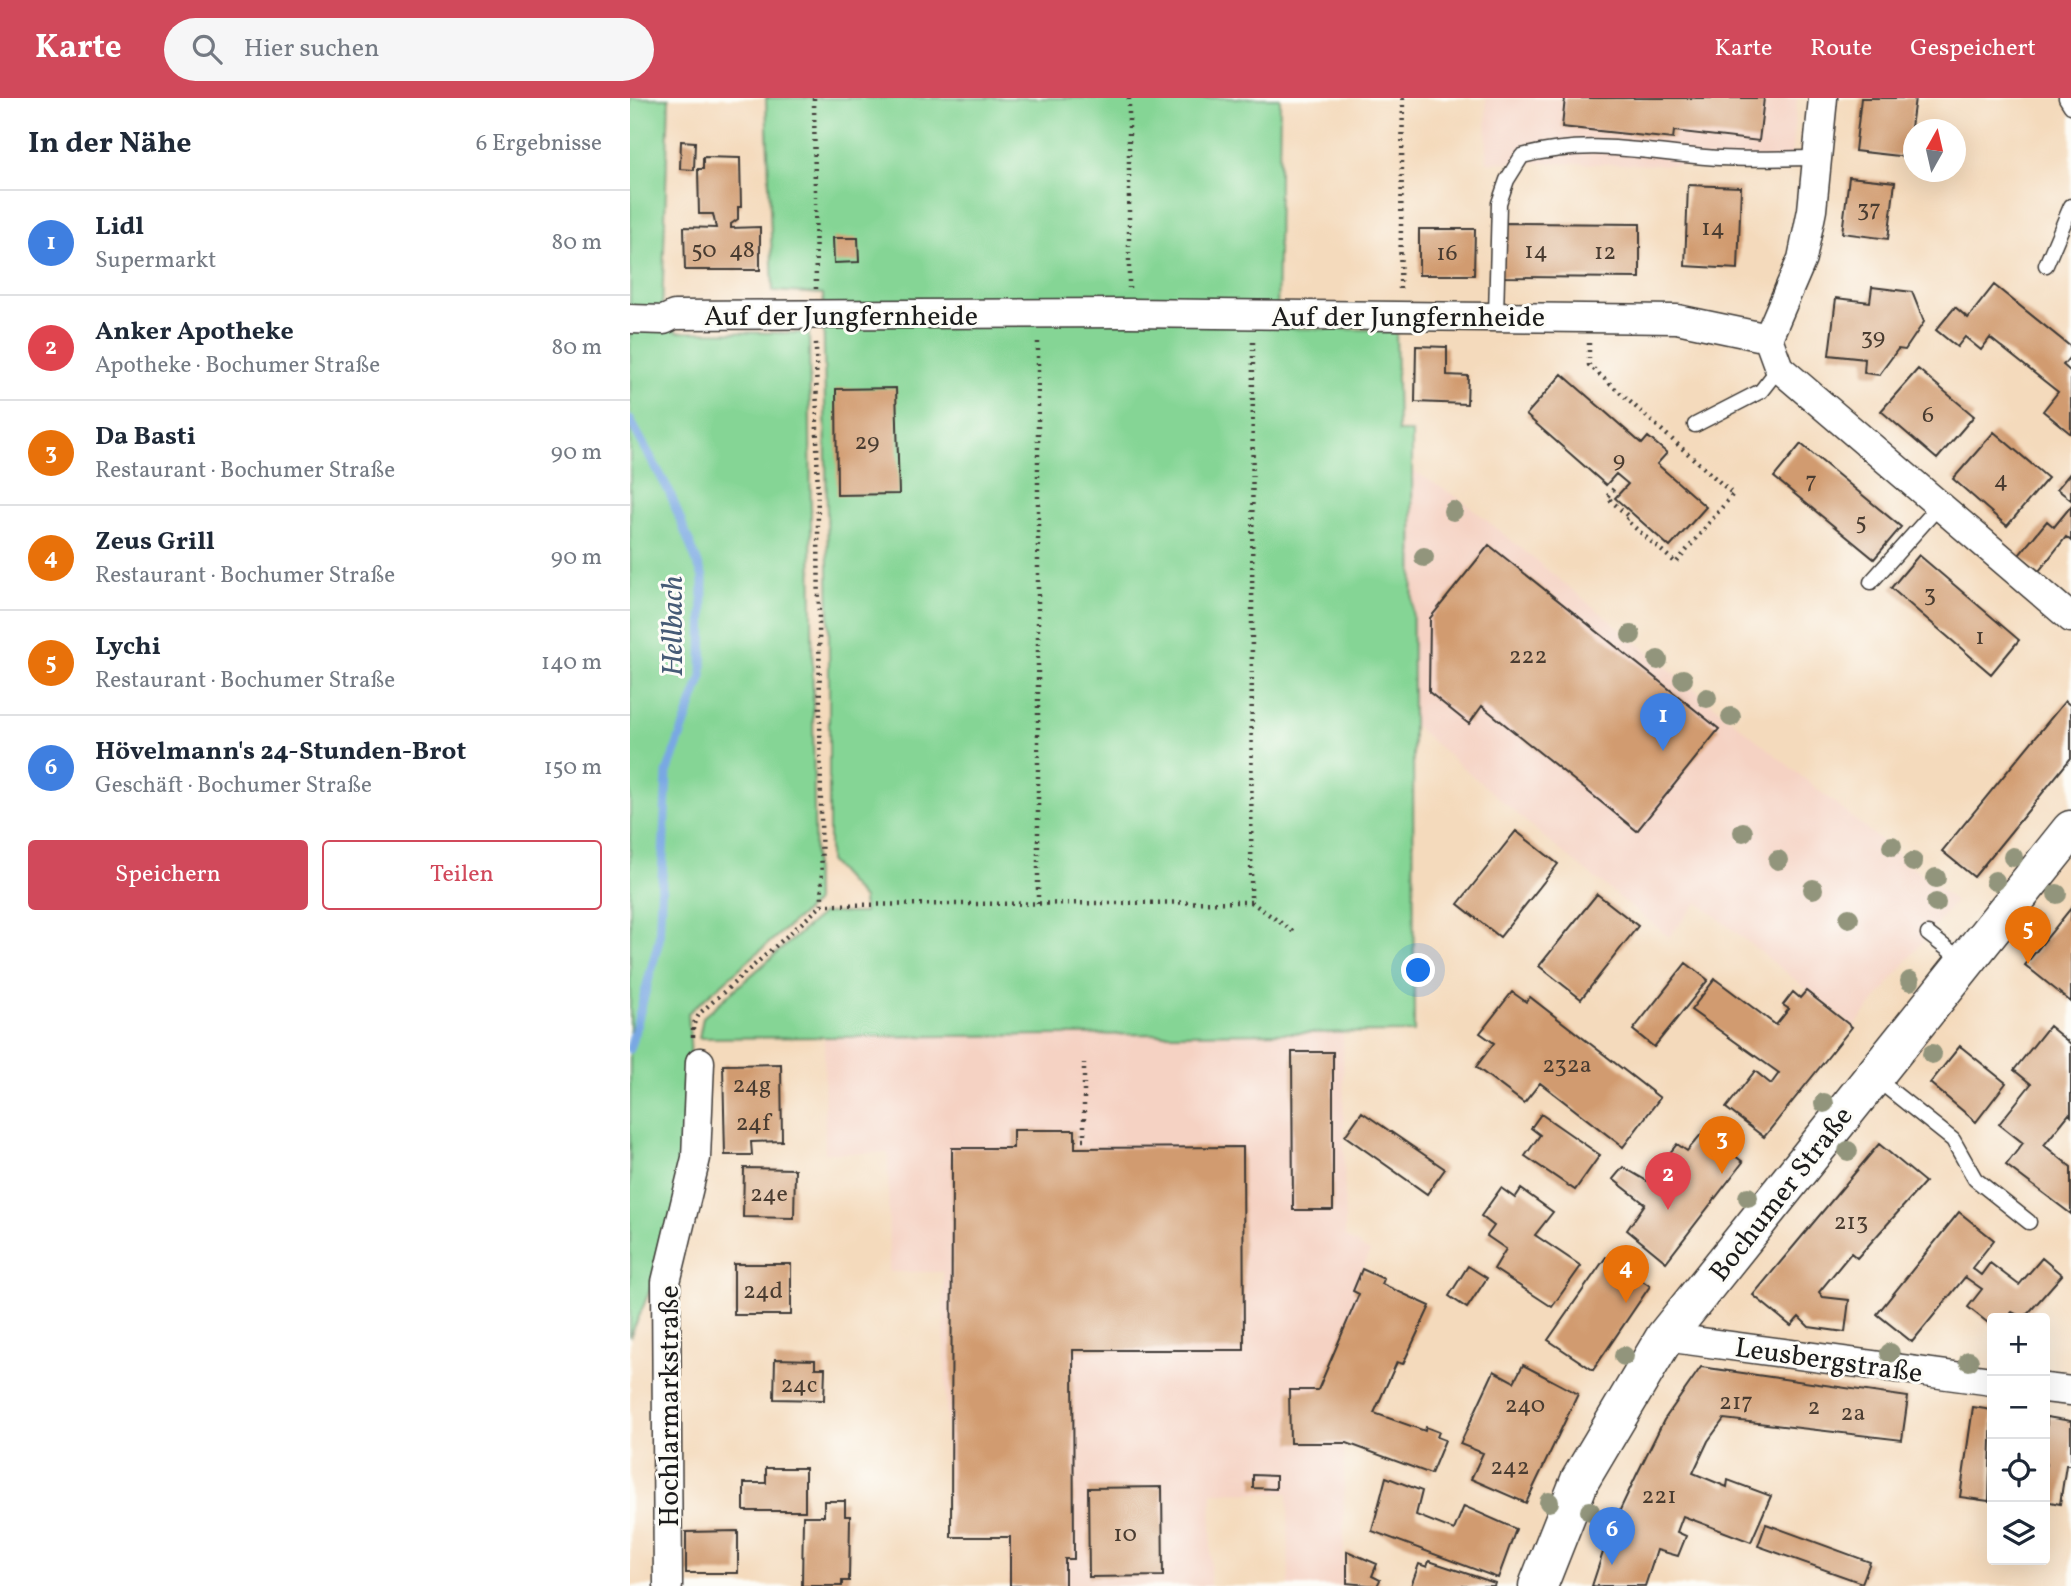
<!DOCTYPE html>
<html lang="de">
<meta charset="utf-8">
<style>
body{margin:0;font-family:Vollkorn,serif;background:#f6f6f7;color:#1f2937}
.controls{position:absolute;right:21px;bottom:21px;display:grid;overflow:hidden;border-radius:7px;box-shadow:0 7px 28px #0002}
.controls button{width:63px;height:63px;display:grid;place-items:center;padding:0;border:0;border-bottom:2px solid #e0e1e3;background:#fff;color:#1f2937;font:35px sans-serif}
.compass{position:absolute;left:1273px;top:21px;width:63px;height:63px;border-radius:50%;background:#fff;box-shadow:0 7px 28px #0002;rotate:8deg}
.you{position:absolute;left:789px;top:873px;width:24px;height:24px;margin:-18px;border:5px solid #fff;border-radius:50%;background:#1a73e8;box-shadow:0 0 0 10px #1a73e833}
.badge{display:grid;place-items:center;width:46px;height:46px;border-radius:50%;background:#d1495b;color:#fff;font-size:23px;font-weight:700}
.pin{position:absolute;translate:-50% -58px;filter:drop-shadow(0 2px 4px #0008)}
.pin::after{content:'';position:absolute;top:37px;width:24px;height:21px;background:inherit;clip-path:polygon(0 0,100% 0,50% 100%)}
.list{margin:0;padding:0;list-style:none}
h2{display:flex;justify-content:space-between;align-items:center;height:91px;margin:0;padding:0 28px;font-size:30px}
h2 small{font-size:23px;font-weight:400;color:#747a83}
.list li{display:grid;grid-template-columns:46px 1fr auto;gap:21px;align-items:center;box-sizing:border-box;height:105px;padding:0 28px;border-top:2px solid #e0e1e3}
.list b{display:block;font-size:26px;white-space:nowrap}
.list p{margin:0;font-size:23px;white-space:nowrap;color:#747a83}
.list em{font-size:23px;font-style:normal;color:#747a83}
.actions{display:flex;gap:14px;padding:21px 28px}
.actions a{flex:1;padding:16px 0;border:2px solid #d1495b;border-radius:7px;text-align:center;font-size:24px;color:#d1495b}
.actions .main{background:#d1495b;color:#fff}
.icon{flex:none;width:38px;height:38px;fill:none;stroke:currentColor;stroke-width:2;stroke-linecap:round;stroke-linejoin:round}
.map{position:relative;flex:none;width:1441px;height:1488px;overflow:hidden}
header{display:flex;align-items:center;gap:42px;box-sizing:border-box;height:98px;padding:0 35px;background:#d1495b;color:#fff}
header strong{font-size:33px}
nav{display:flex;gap:38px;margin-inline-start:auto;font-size:24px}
.search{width:490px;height:63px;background:#f6f6f7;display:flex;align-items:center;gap:18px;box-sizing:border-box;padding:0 24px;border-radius:38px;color:#747a83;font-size:26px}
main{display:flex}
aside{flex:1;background:#fff}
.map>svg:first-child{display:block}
</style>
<header>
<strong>Karte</strong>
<div class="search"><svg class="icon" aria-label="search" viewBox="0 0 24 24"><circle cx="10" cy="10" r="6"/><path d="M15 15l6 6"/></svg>Hier suchen</div>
<nav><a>Karte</a><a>Route</a><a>Gespeichert</a></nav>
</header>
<main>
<aside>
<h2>In der Nähe<small>6 Ergebnisse</small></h2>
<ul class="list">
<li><span class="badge" style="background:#3f7fe0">1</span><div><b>Lidl</b><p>Supermarkt</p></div><em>80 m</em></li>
<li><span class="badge" style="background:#e0444e">2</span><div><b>Anker Apotheke</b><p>Apotheke · Bochumer Straße</p></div><em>80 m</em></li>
<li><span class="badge" style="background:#e8710a">3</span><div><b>Da Basti</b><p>Restaurant · Bochumer Straße</p></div><em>90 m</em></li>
<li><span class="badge" style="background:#e8710a">4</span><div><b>Zeus Grill</b><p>Restaurant · Bochumer Straße</p></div><em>90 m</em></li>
<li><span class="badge" style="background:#e8710a">5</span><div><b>Lychi</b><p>Restaurant · Bochumer Straße</p></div><em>140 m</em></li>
<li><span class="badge" style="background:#3f7fe0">6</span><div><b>Hövelmann's 24-Stunden-Brot</b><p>Geschäft · Bochumer Straße</p></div><em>150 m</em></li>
</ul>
<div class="actions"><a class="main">Speichern</a><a>Teilen</a></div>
</aside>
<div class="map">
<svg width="1441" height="1488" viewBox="0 0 1441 1488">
<rect width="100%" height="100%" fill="#fdfcf7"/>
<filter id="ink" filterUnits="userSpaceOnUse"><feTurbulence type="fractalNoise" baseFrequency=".0143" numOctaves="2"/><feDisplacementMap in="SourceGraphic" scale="14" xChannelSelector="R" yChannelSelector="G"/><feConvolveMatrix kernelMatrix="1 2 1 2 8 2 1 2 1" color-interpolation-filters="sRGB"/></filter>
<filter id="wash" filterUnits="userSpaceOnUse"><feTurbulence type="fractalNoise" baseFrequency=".00686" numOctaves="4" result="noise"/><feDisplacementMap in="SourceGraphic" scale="28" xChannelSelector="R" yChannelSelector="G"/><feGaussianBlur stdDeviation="1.57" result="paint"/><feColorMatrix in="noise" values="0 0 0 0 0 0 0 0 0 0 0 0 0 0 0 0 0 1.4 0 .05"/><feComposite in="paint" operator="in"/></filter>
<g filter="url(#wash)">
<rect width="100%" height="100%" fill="#f4dabc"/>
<path fill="#f5d2c3" d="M856 0H1167L1160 69 857 64Z
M781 371 833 403 1325 803 1224 929 1068 804 1039 839 922 746 781 625Z
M713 936 715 1139 740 1154 723 1192 729 1196 688 1292 714 1345V1488H659L658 1395 582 1394 580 1488H379L378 1440H319L313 1174H259L258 1055H195L194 939Z"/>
<path fill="#85d595" stroke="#507858" stroke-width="2" d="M0 0H39L32 213H0Z
M136 0H650L647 230 766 232 768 334H782L784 934 69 940 73 919 193 815H234L233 801 199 763V526L193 196 143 193Z
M0 230H45L46 234 179 235 185 805 58 915C69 1035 50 1130 0 1239Z"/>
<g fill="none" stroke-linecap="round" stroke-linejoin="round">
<path stroke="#79a8e3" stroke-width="9" d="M0 322 39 393 73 479 72 578 37 675 29 842 0 951"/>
</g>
<g id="blocks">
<path fill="#d19b6f" d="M935 0H1134L1129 43 1044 33 1043 41 932 29Z
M1231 0H1285L1277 59 1225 53Z
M51 43 65 44 64 72 50 71Z
M73 59 110 60 111 109H108V121L101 126V130L130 129V172H55L54 129 86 130 83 116H69L68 71H73Z
M1219 79 1265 84 1258 141 1212 135Z
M1058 87 1111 89 1108 171 1055 168Z
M871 125 1010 126V180L870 179Z
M789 131H845L844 177H789Z
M203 140H228L229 164 204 165Z
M1364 187 1441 249V258L1433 267 1441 274V336L1413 313 1428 294 1360 240 1351 252 1335 239 1327 249 1306 232 1325 209 1338 220Z
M1242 189 1282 194 1294 224 1275 252 1268 251 1249 277 1234 275 1235 261 1199 257 1206 200 1240 204Z
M786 248 817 249V277L838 278 837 306 785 304Z
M1288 271 1344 318 1307 361 1251 313Z
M932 276 1012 346 1018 339 1037 355 1027 366 1076 409 1040 449 985 400 998 386 986 376 976 387 896 317Z
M266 290 269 396 207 397 206 291Z
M1364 334 1418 380 1377 428 1323 381Z
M1171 346 1271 429 1244 461 1144 379Z
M1441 374V402L1427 391Z
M1441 408V443L1436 439 1409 473 1389 457 1417 423 1424 429Z
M859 447 1089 631 1007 733 852 608 839 626 799 594 800 520Z
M1289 457 1389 542 1361 576 1261 490Z
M1435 603 1441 608V660L1344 779 1312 753Z
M886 733 928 766 870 839 828 806Z
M967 796 1008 828 951 901 909 868Z
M1441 810V904L1395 867Z
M1056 865 1078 882 1024 949 1003 932Z
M1085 881 1146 927 1159 911 1153 907 1163 894 1170 900 1176 893 1222 929 1134 1039 1096 1010 1125 973 1141 986 1149 975 1061 912Z
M882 894 896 904 900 899 1030 1000 993 1049 910 985 894 1005 846 969 864 945 850 935Z
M1419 928 1441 946V1018L1439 1016 1414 1047 1441 1069V1116L1376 1067 1393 1045 1369 1026 1401 986 1384 972Z
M1330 948 1376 985 1346 1024 1300 985Z
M662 954H703V1112H663Z
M151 966 152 1043 121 1044 122 1057H95L93 967Z
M732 1014 815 1071 797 1096 715 1038Z
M911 1016 970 1057 945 1092 895 1058 910 1037 901 1030Z
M383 1032H445V1050L613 1049 614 1252H443L444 1461H435V1488H380V1439H321L322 1050H383Z
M1073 1034 1113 1064 1036 1164 997 1132 1015 1106 983 1081 993 1069 1017 1083 1047 1046 1057 1053Z
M1249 1046 1295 1084 1227 1160 1221 1155 1189 1194 1193 1199 1219 1202 1215 1234 1179 1229 1169 1219 1161 1228 1123 1197Z
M114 1070 165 1071 164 1120 113 1119Z
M871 1090 885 1100 891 1091 923 1114 905 1137 951 1168 922 1209 864 1171 876 1151 857 1138 864 1128 851 1118Z
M1329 1114 1364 1142 1342 1170 1351 1177 1360 1165 1389 1187 1412 1160 1432 1177 1394 1220 1382 1214 1377 1220H1362V1228L1338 1209 1352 1191 1335 1179 1282 1244 1247 1216Z
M976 1159 1020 1188 963 1272 918 1242Z
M104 1166H161V1217H104Z
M838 1168 857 1180 837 1210 819 1198Z
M732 1171 754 1181 752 1186 800 1208 773 1266 767 1264 744 1315 795 1333 796 1329 809 1334 807 1339 815 1342 801 1376 717 1345H660L659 1292H688L729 1196 723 1193Z
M145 1261 185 1262V1270H195L194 1302 144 1301Z
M893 1267 948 1296 896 1405 841 1381 853 1355 830 1346 864 1273 884 1284Z
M1071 1269 1278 1299 1272 1342 1094 1321 1078 1343 1063 1375 1097 1389 1098 1382 1141 1398 1121 1444 1053 1418 1047 1434 1056 1438 1048 1458 1027 1452 1015 1488H962L980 1433 1007 1376 1034 1322Z
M1343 1309 1362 1312 1359 1403 1330 1399Z
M1417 1319 1441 1323V1367H1436L1430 1406 1415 1403Z
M136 1370H175V1413H114V1385H136Z
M623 1377 646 1378V1391L623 1390Z
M756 1379 792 1393 786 1417 824 1432 834 1408 886 1431 868 1480 742 1433Z
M532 1389 533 1478 459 1479 458 1390Z
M194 1403H215V1418H220L219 1483H212V1488H172L173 1418H194Z
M1136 1426 1240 1464 1232 1485 1128 1448Z
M108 1433V1475H56V1434Z
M717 1453 747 1466 742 1478 750 1482 747 1488 717 1485Z
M799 1463 865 1485 864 1488H781L789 1466 797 1469Z"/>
</g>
</g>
<g filter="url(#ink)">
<use href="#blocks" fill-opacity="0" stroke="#3c3834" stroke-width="2"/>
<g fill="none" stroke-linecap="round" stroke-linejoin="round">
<g stroke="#3c3834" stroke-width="17">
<path id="service" d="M1436 0 1441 8
M1416 167 1441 108
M866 218 869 105 877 82 892 58C967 39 1017 56 1090 60 1122 62 1155 60 1187 60
M1065 327 1131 293 1149 270
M1241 484 1309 408
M1298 836 1333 863
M1244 979 1323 1042 1345 1081 1399 1124"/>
</g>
<g stroke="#3c3834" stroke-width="31">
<path id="minor" d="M0 221 34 222 44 217 499 215 1047 221 1138 240
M1138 240 1149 270 1441 520
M1138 240 1172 161 1182 112 1193 0
M1035 1239 1362 1283
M1415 1290 1441 1293
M38 1488 36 1184 66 1060 70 964"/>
</g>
<g stroke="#3c3834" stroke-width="41">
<path id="secondary" d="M908 1488 950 1382 1035 1239 1441 732"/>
</g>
<path stroke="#3c3834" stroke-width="4.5" stroke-dasharray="2 5" stroke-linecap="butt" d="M184 0 186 191
M499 0V190
M770 191 773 0
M959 245V267L1103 396 1046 465 996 422 999 419 977 399 985 389
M621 804 664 834
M408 806V243
M192 807 621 804 623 244
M63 939V927L70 915 192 807 186 242
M445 1041H454V965"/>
<use href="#service" stroke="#fff" stroke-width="14"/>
<use href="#minor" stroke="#fff" stroke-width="28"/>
<use href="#secondary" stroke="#fff" stroke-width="38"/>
</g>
<g fill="#92957b">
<circle cx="823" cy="413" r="10"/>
<circle cx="794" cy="459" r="10"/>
<circle cx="1001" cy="537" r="10"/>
<circle cx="1028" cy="562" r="10"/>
<circle cx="1053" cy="581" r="10"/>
<circle cx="1077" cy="600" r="10"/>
<circle cx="1101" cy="619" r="10"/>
<circle cx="1113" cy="734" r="10"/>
<circle cx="1262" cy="748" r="10"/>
<circle cx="1383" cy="759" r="10"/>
<circle cx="1148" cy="762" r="10"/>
<circle cx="1283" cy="764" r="10"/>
<circle cx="1306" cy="780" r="10"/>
<circle cx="1365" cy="783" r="10"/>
<circle cx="1183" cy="791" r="10"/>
<circle cx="1427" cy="796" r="10"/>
<circle cx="1306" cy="805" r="10"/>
<circle cx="1219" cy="820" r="10"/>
<circle cx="1408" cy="822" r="10"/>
<circle cx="1280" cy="883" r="10"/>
<circle cx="1302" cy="956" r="10"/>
<circle cx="1194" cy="1005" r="10"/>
<circle cx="1218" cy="1053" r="10"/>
<circle cx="1118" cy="1099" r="10"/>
<circle cx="1260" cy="1255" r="10"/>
<circle cx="994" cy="1258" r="10"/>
<circle cx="1339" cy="1263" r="10"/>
<circle cx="919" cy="1404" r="10"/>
<circle cx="960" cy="1413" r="10"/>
</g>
</g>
<g text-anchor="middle" stroke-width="6" stroke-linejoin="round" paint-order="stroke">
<g font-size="24" fill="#493c31">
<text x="1239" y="118">37</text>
<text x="1083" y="137">14</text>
<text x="74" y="159">50</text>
<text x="112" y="159">48</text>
<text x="906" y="160">14</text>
<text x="975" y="161">12</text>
<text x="817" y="162">16</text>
<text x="1243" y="246">39</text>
<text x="1298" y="324">6</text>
<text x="237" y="351">29</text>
<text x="989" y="369">9</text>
<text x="1371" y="389">4</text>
<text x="1181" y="390">7</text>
<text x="1231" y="431">5</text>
<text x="1300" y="503">3</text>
<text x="1350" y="546">1</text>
<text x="898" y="565">222</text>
<text x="937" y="974">232a</text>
<text x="122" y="994">24g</text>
<text x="123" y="1032">24f</text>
<text x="139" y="1103">24e</text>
<text x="1221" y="1131">213</text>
<text x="133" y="1200">24d</text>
<text x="169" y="1294">24c</text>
<text x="1106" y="1311">217</text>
<text x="895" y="1314">240</text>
<text x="1184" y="1316">2</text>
<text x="1223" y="1322">2a</text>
<text x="880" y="1376">242</text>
<text x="1029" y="1405">221</text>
<text x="495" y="1443">10</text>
</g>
<g font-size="28" fill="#1c1c1c" stroke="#fdfcf7">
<text x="211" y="227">Auf der Jungfernheide</text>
<text x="778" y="228">Auf der Jungfernheide</text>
<text transform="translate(1150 1095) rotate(-52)" y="10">Bochumer Straße</text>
<text transform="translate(1199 1261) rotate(8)" y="10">Leusbergstraße</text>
<text transform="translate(38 1308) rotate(-90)" y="10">Hochlarmarkstraße</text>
</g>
<g font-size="30" font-style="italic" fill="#465b76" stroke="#fdfcf7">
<text transform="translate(42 528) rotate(-90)" y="10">Hellbach</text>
</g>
</g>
</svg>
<div class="controls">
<button>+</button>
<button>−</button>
<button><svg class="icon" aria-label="locate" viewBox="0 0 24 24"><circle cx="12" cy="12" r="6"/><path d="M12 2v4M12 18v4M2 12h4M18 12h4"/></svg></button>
<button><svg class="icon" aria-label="layers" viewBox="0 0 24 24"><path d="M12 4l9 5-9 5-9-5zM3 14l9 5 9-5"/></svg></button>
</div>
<svg class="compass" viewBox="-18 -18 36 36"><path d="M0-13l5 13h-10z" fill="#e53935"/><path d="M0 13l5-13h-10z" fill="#747a83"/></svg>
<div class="you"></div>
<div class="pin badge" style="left:1033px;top:653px;background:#3f7fe0">1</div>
<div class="pin badge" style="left:1038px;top:1112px;background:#e0444e">2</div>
<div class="pin badge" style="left:1092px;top:1076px;background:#e8710a">3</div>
<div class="pin badge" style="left:996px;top:1205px;background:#e8710a">4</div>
<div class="pin badge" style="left:1398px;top:866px;background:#e8710a">5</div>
<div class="pin badge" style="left:982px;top:1467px;background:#3f7fe0">6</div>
</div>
</main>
